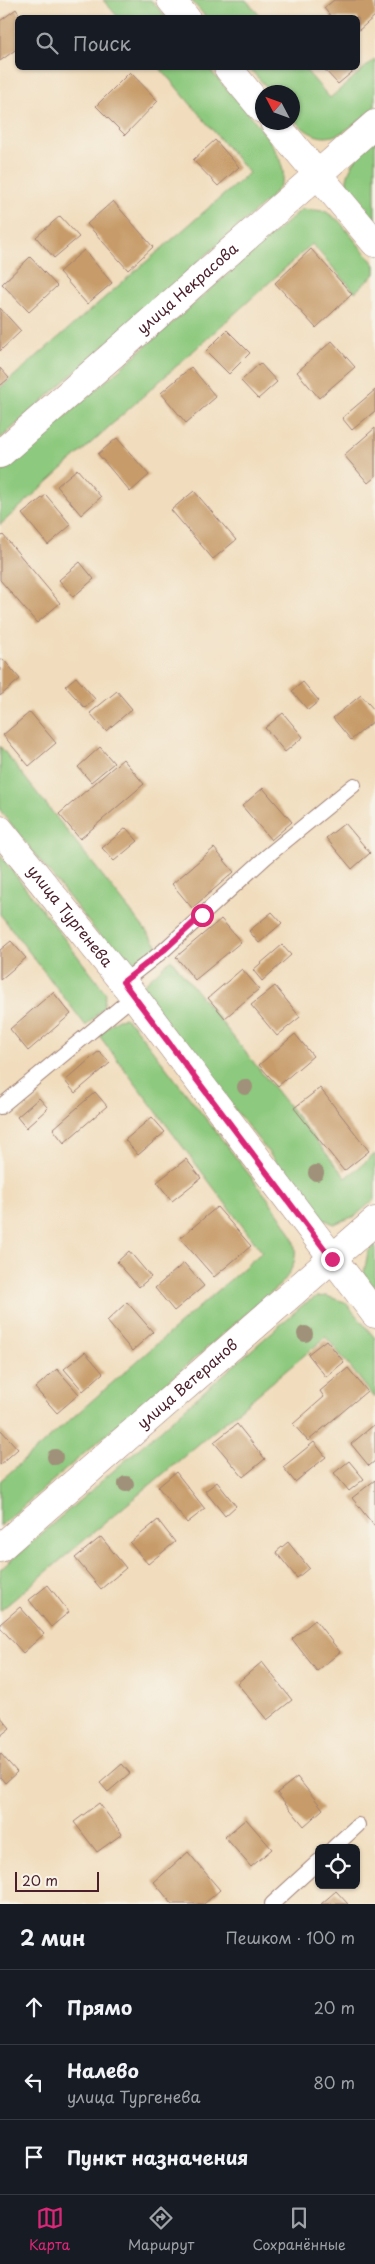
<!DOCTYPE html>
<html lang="ru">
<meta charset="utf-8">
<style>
body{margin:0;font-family:"Playpen Sans",sans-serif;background:#20242c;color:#f1f3f6}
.controls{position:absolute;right:15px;bottom:15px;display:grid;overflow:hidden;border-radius:8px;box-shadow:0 1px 4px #0004}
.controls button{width:45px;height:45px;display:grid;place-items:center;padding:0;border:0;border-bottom:1px solid #363941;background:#171b24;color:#f1f3f6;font:25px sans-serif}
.compass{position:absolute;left:255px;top:85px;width:45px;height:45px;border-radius:50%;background:#171b24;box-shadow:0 1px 4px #0004;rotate:311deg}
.scale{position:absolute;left:15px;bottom:12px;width:84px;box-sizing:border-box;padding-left:5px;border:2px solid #4a1f2b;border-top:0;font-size:14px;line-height:18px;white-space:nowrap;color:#4a1f2b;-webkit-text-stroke:4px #f7f3e8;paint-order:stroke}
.stop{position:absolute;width:15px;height:15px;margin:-11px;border:4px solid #db2777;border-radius:50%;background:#fff}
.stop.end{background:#db2777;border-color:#fff;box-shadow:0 1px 5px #0008}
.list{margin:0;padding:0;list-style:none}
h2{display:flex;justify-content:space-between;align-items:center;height:65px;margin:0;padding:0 20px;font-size:21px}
h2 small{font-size:16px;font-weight:400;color:#9ea1a6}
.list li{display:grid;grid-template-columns:32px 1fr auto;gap:15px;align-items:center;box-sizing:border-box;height:75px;padding:0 20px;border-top:1px solid #363941}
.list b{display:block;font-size:19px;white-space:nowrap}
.list p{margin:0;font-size:16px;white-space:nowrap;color:#9ea1a6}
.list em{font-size:16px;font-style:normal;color:#9ea1a6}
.icon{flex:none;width:28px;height:28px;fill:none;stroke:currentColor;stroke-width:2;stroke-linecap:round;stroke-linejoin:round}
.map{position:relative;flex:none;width:375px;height:1904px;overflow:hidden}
.search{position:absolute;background:#171b24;box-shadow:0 1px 4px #0004;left:15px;right:15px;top:15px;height:55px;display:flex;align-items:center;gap:12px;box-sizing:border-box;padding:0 18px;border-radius:8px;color:#9ea1a6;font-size:19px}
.sheet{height:290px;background:#171b24}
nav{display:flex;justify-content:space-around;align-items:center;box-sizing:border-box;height:70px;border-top:1px solid #363941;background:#171b24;font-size:14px;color:#9ea1a6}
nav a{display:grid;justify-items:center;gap:2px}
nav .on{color:#db2777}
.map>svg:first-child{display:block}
</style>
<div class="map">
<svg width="375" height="1904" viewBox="0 0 375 1904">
<rect width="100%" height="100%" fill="#f7f3e8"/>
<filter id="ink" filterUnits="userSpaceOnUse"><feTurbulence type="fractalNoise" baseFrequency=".02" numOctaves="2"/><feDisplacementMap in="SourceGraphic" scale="10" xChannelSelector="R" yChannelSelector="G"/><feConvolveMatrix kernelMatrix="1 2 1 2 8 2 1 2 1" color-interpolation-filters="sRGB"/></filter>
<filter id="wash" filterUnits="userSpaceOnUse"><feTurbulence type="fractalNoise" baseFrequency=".0096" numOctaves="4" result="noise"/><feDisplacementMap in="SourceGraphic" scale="20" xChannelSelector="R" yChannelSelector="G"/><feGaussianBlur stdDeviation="1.12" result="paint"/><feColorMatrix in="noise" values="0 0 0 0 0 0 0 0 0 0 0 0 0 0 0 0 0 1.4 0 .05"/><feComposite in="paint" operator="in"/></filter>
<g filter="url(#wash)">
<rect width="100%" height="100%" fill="#f1ddbd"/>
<path fill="#8dc97e" stroke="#6c7454" d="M103 0H151L166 17H118Z
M191 0H246L261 17H206Z
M375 59V107C346 132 324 154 293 118L292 92H271L249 68H304L330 98Z
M160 68H208C228 91 279 141 283 171 285 182 277 190 270 198L0 439V388L249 173Z
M375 139V225C367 216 356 206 350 195 338 174 362 151 375 139Z
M302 209 325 211 339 221 375 265V274L355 292 312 244 0 525V474Z
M0 746 158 946 130 966 121 963 0 810Z
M0 855 106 993 103 1008 86 1026 0 914Z
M171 959 346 1178 375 1154V1199L355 1216 334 1224 319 1217 145 995 143 985Z
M125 1018 133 1025 269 1200C289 1230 310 1251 281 1284L0 1526V1481L262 1252 98 1034 118 1019Z
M375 1244V1289L364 1273 368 1252Z
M326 1296 345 1302 375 1338V1398L326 1337 0 1611V1570L304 1304 316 1297Z"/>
<g id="blocks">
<path fill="#c79c6b" d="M334 0H375V16L358 31V18H332L324 8Z
M16 9 22 18H18V48L0 61V21Z
M323 68H357L338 84Z
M130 72 158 101 125 135 96 106Z
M215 140 239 167 218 186 193 160Z
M113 201 153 247 128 270 87 224Z
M60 216 79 237 54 258 36 237Z
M311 249 352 294 316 328 275 283Z
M84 250 112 283 87 304 59 272Z
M30 257 57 286 29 312 2 284Z
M0 308 21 331 0 351Z
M227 330 250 353 229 374 206 351Z
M332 341 355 367 319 398 297 372Z
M260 363 277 382 258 399 241 381Z
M191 367 216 397 186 423 161 393Z
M0 368 9 378 0 386Z
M375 390V411L352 430 342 418Z
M375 428V477L368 483 344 455Z
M117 438 149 475 130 492 98 454Z
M77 469 101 497 81 515 57 486Z
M194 491 236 540 213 559 171 510Z
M46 495 71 525 48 545 22 514Z
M3 535 60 603 37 623 0 580V538Z
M80 562 94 579 73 597 59 580Z
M3 659 20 679 0 696V661Z
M76 677 95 699 85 708 65 686Z
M303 682 319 701 308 710 292 691Z
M117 691 132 709 106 731 90 713Z
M361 695 375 711V720L351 740 333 718Z
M30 712 56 743 29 766 3 735Z
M283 713 303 737 285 752 265 728Z
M100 747 114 763 91 782 78 767Z
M123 759 144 784 80 839 59 814Z
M263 788 292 822 271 840 242 806Z
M345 823 370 853 352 869 326 838Z
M126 828 138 841 114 861 102 848Z
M214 848 234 872 192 908 172 884Z
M272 912 282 923 259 943 249 931Z
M221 919 241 942 195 980 176 957Z
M11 941 26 958 0 980V950Z
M282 945 291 955 262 981 253 970Z
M242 969 259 989 225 1018 208 998Z
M275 986 300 1017 277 1036 251 1005Z
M53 992 71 1014 28 1051 10 1029Z
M295 1034 313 1056 278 1086 259 1065Z
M99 1051 110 1063 75 1093 65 1081Z
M320 1088 369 1151 344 1171 294 1108Z
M95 1092 107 1106 64 1143 53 1129Z
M39 1098 48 1108 26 1128 17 1117Z
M152 1117 165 1132 138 1155 125 1140Z
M186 1159 201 1178 172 1201 157 1182Z
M217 1207 251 1246 214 1277 180 1238Z
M129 1251 151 1277 139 1287 117 1262Z
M184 1263 204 1286 174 1311 155 1288Z
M127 1302 153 1332 132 1351 107 1321Z
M326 1340 344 1362 326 1377 308 1354Z
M85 1352 103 1373 83 1391 64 1369Z
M348 1368 367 1391 308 1441 293 1424 324 1397 320 1391Z
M57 1369 79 1394 57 1413 35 1388Z
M237 1424 265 1459 243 1477 214 1442Z
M375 1424V1461L369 1466 351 1444Z
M0 1429 18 1449 0 1465Z
M314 1442 326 1457 295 1482 283 1467Z
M349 1461 364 1479 349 1491 334 1473Z
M176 1472 205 1509 187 1523 158 1487Z
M375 1480V1527L352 1498Z
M217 1482 236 1506 225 1516 205 1491Z
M158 1520 175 1542 148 1564 130 1543Z
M101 1537 126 1568 101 1589 75 1558Z
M288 1542 309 1568 297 1578 276 1552Z
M48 1585 69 1612 51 1627 29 1600Z
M20 1607 44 1634 23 1653 0 1627V1624Z
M315 1620 340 1652 317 1671 292 1639Z
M262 1662 292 1700 267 1720 237 1683Z
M0 1716 10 1728 0 1736Z
M0 1753 17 1772 5 1783 0 1777Z
M122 1764 130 1773 108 1792 100 1783Z
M297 1777 323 1809 304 1826 277 1793Z
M99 1803 122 1834 97 1852 74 1822Z
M246 1819 272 1849 251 1867 225 1837Z
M188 1852 220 1890 204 1904H172L154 1882Z
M336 1891 348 1904H321Z"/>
</g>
</g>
<g filter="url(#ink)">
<use href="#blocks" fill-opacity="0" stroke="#9e7e74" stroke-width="1"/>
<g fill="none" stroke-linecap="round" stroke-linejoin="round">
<g stroke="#9e7e74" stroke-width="16">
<path id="service" d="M123 982 164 950 266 857 354 785
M0 1107 134 996
M333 1848 358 1825
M272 1904 319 1861"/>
</g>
<g stroke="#9e7e74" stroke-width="29">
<g id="minor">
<path d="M171 0 186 18"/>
<path d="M228 68 262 109"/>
<path d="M274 122 375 243"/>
<path id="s1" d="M0 454 375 124"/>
<path id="s2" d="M0 830 134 996 375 1314"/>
<path id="s3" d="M0 1548 375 1221"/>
</g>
</g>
<use href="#service" stroke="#fff" stroke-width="14"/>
<use href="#minor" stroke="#fff" stroke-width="28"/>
</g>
<g fill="#a0917a">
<circle cx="245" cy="1087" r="8"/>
<circle cx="316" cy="1173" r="8"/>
<circle cx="305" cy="1334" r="8"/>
<circle cx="55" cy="1457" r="8"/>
<circle cx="126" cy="1484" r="8"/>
</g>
</g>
<g fill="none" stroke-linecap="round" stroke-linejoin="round" filter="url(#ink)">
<path stroke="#db2777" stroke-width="6" d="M202 915 164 950 123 982 332 1259"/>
</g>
<g text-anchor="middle" stroke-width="4.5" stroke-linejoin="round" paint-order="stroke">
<g font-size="15" fill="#4a1f2b" stroke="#f7f3e8">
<text dy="5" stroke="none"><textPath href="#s1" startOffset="250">улица Некрасова</textPath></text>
<text dy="5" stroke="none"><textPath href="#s2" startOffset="111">улица Тургенева</textPath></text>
<text dy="5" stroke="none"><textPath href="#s3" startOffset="249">улица Ветеранов</textPath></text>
</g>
</g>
</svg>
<div class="controls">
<button><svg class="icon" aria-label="locate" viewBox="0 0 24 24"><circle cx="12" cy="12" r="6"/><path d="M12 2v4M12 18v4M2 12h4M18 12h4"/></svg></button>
</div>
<svg class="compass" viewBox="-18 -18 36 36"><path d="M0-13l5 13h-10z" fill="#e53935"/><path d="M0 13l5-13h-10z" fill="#9ea1a6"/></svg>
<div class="scale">20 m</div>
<div class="stop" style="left:202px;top:915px"></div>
<div class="stop end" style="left:332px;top:1259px"></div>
<div class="search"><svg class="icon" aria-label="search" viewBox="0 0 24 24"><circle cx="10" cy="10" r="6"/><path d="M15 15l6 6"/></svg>Поиск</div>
</div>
<section class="sheet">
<h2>2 мин<small>Пешком · 100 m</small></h2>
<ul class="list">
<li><svg class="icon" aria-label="ahead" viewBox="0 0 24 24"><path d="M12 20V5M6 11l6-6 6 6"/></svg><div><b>Прямо</b></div><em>20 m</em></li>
<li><svg class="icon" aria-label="left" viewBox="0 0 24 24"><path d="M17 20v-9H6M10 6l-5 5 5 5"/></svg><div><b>Налево</b><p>улица Тургенева</p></div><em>80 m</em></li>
<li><svg class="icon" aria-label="arrive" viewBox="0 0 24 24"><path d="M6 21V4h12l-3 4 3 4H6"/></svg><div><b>Пункт назначения</b></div></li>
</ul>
</section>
<nav>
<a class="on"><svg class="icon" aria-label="map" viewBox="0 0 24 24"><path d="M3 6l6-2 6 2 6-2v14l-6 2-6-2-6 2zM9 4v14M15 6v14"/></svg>Карта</a>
<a><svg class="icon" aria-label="directions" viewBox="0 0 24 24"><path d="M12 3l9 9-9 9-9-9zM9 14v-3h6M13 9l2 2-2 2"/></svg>Маршрут</a>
<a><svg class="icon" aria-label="saved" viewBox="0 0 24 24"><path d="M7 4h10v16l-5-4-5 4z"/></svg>Сохранённые</a>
</nav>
